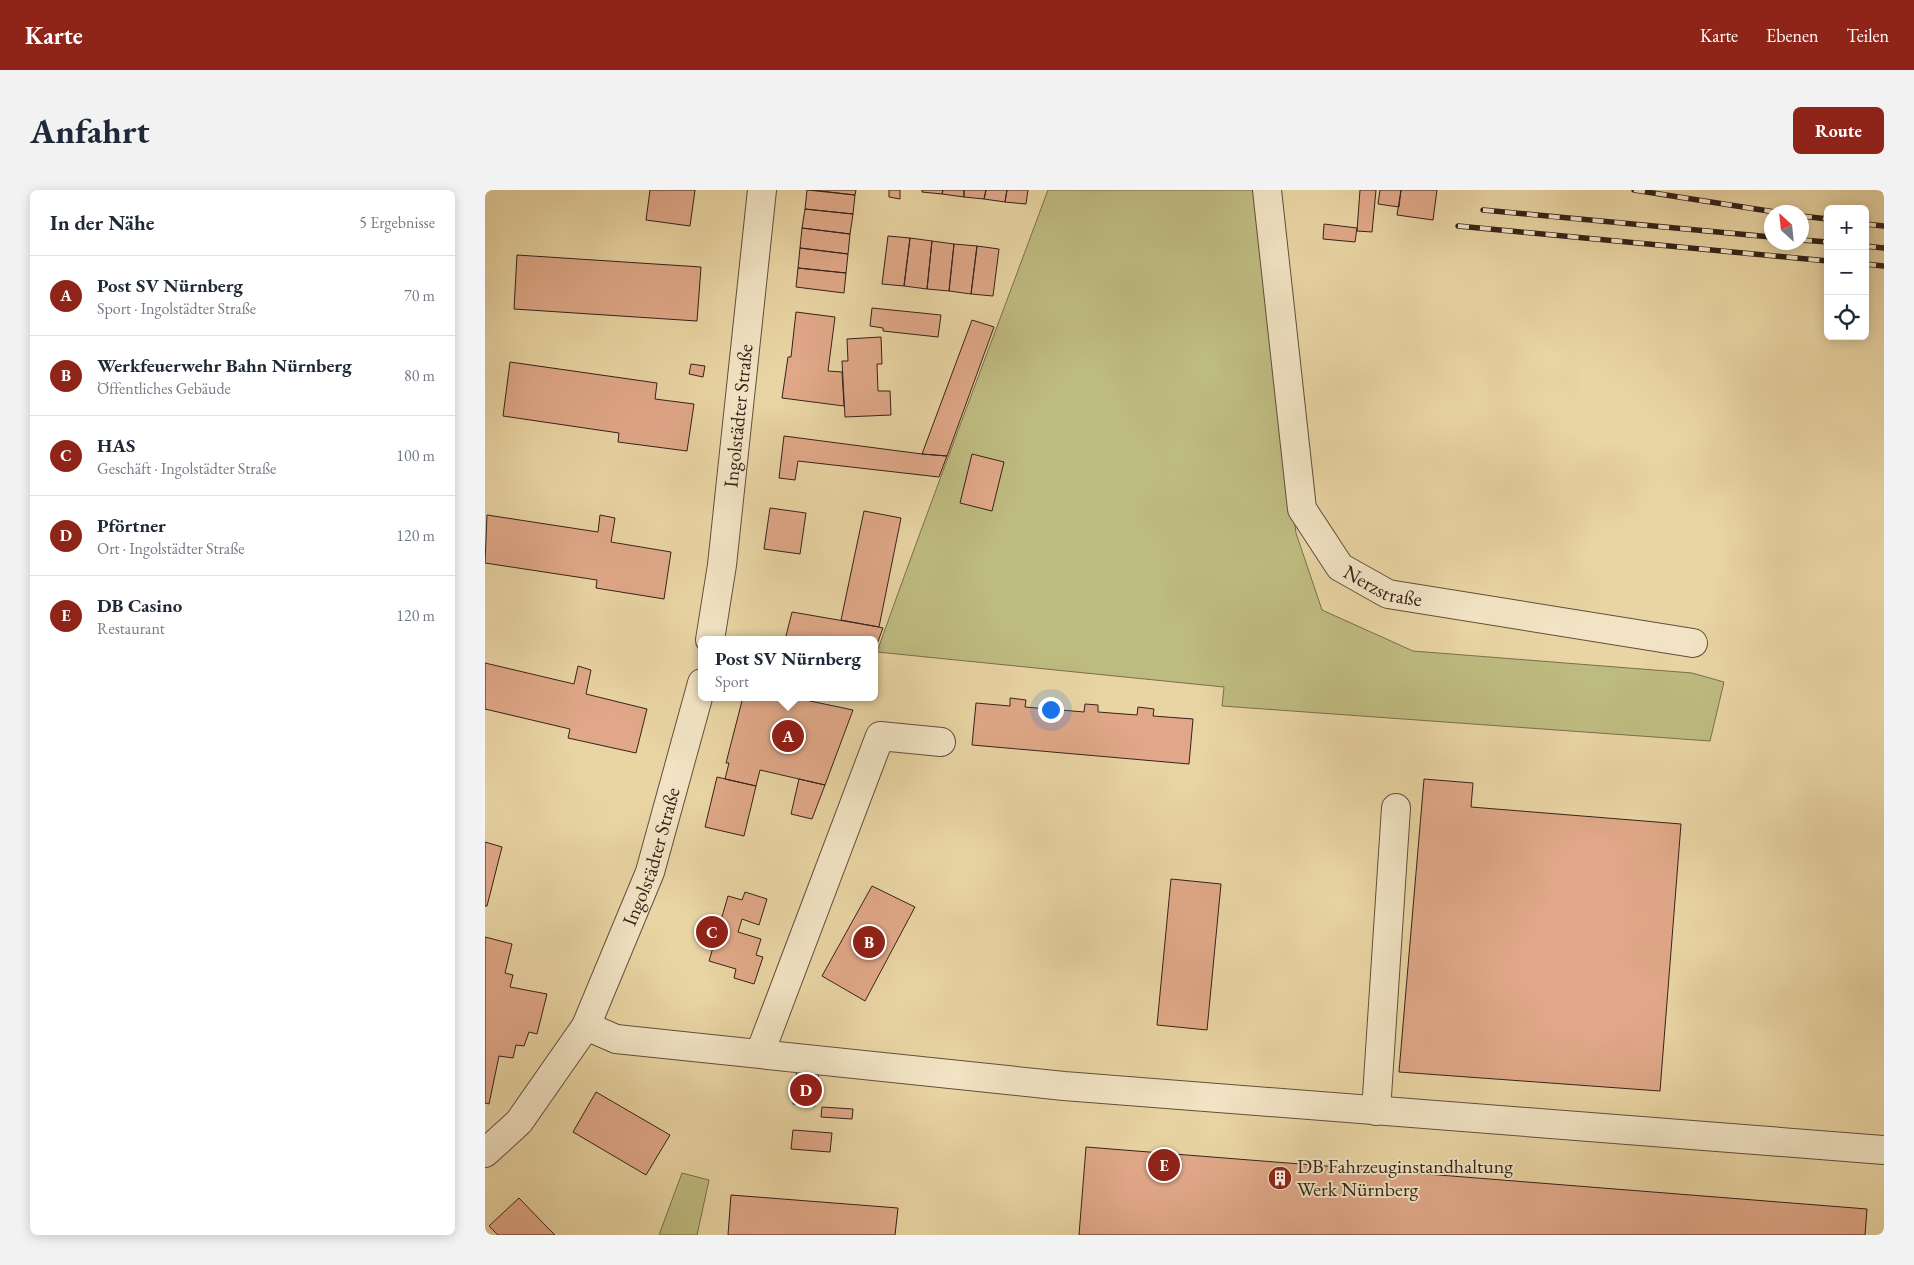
<!DOCTYPE html>
<html lang="de">
<meta charset="utf-8">
<style>
body{margin:0;font-family:"EB Garamond",serif;background:#f2f2f3;color:#1f2937}
.controls{position:absolute;right:15px;top:15px;display:grid;overflow:hidden;border-radius:8px;box-shadow:0 2px 12px #0003}
.controls button{width:45px;height:45px;display:grid;place-items:center;padding:0;border:0;border-bottom:1px solid #e0e1e3;background:#fff;color:#1f2937;font:25px sans-serif}
.compass{position:absolute;left:1279px;top:15px;width:45px;height:45px;border-radius:50%;background:#fff;box-shadow:0 2px 12px #0003;rotate:333deg}
.you{position:absolute;left:565px;top:519px;width:18px;height:18px;margin:-12px;border:4px solid #fff;border-radius:50%;background:#1a73e8;box-shadow:0 0 0 8px #1a73e833}
.badge{display:grid;place-items:center;width:32px;height:32px;border-radius:50%;background:#8f2418;color:#fff;font-size:16px;font-weight:700}
.pin{position:absolute;translate:-50% -50%;border:2px solid #fff;box-shadow:0 1px 5px #0006}
.popup{position:absolute;left:213px;top:446px;width:180px;height:65px;box-sizing:border-box;display:grid;place-content:center;border-radius:8px;background:#fff;filter:drop-shadow(0 1px 4px #0005);font-size:16px;white-space:nowrap;color:#747a83}
.popup b{font-size:19px;color:#1f2937}
.popup::after{content:'';position:absolute;left:50%;top:100%;margin-left:-10px;border:10px solid transparent;border-top-color:#fff}
.list{margin:0;padding:0;list-style:none}
h2{display:flex;justify-content:space-between;align-items:center;height:65px;margin:0;padding:0 20px;font-size:21px}
h2 small{font-size:16px;font-weight:400;color:#747a83}
.list li{display:grid;grid-template-columns:32px 1fr auto;gap:15px;align-items:center;box-sizing:border-box;height:80px;padding:0 20px;border-top:1px solid #e0e1e3}
.list b{display:block;font-size:19px;white-space:nowrap}
.list p{margin:0;font-size:16px;white-space:nowrap;color:#747a83}
.list em{font-size:16px;font-style:normal;color:#747a83}
.icon{flex:none;width:28px;height:28px;fill:none;stroke:currentColor;stroke-width:2;stroke-linecap:round;stroke-linejoin:round}
.map{position:relative;flex:none;width:1399px;height:1045px;overflow:hidden;border-radius:8px}
header{display:flex;align-items:center;gap:30px;box-sizing:border-box;height:70px;padding:0 25px;background:#8f2418;color:#fff}
header strong{font-size:24px}
nav{display:flex;gap:28px;margin-inline-start:auto;font-size:18px}
.intro{display:flex;align-items:center;justify-content:space-between;box-sizing:border-box;height:120px;padding:0 30px}
h1{margin:0;font-size:35px}
.button{padding:12px 22px;border-radius:8px;background:#8f2418;color:#fff;font-size:18px;font-weight:700}
main{display:flex;gap:30px;padding:0 30px}
aside{flex:1;background:#fff;border-radius:8px;box-shadow:0 2px 12px #0003}
.map>svg:first-child{display:block}
</style>
<header>
<strong>Karte</strong>
<nav><a>Karte</a><a>Ebenen</a><a>Teilen</a></nav>
</header>
<div class="intro"><h1>Anfahrt</h1><a class="button">Route</a></div>
<main>
<aside>
<h2>In der Nähe<small>5 Ergebnisse</small></h2>
<ul class="list">
<li><span class="badge">A</span><div><b>Post SV Nürnberg</b><p>Sport · Ingolstädter Straße</p></div><em>70 m</em></li>
<li><span class="badge">B</span><div><b>Werkfeuerwehr Bahn Nürnberg</b><p>Öffentliches Gebäude</p></div><em>80 m</em></li>
<li><span class="badge">C</span><div><b>HAS</b><p>Geschäft · Ingolstädter Straße</p></div><em>100 m</em></li>
<li><span class="badge">D</span><div><b>Pförtner</b><p>Ort · Ingolstädter Straße</p></div><em>120 m</em></li>
<li><span class="badge">E</span><div><b>DB Casino</b><p>Restaurant</p></div><em>120 m</em></li>
</ul>
</aside>
<div class="map">
<svg width="1399" height="1045" viewBox="0 0 1399 1045">
<rect width="100%" height="100%" fill="#e9d4a3"/>
<filter id="stains"><feTurbulence type="fractalNoise" baseFrequency=".004" numOctaves="4"/><feColorMatrix values="0 0 0 0 .2 0 0 0 0 .09 0 0 0 0 .02 0 0 0 .5 -.17"/></filter>
<radialGradient id="worn" r=".72"><stop offset=".6" stop-color="#630" stop-opacity="0"/><stop offset="1" stop-color="#630" stop-opacity=".3"/></radialGradient>
<path fill="#bebb80" stroke="#7a6e4c" d="M563 0H769L811 343 837 420 928 461 1207 483 1239 492 1225 551 737 516 739 497 392 462C447 307 506 154 563 0Z
M197 983 224 990 212 1045H174Z"/>
<path fill="#e0a888" stroke="#352219" d="M165 0H210L205 36 161 30Z
M322 0 370 5 368 24 320 19Z
M328 0H371L370 5Z
M404 0H415V9L404 7Z
M437 0H458L457 4 437 2Z
M458 0H479V7L457 4Z
M479 0H501L499 9 479 7Z
M501 0H522L520 12 499 9Z
M522 0H543L541 14 520 12Z
M875 0H891L887 42 872 41Z
M895 0H916L914 17 893 14Z
M916 0H952L948 30 912 25Z
M320 19 368 24 365 44 317 38Z
M839 34 872 38 870 52 838 49Z
M317 38 365 44 363 64 315 58Z
M403 46 425 48 419 96 397 94Z
M425 48 447 51 442 99 419 96Z
M447 51 469 54 464 101 442 99Z
M469 54 492 56 486 104 464 101Z
M492 56 514 59 508 106 486 104Z
M315 58 363 64 361 83 313 78Z
M32 65 216 77 212 131 29 119Z
M313 78 361 83 359 103 311 97Z
M387 118 456 125 453 147 398 141V138L385 136Z
M311 122 350 127 343 181 357 182 359 216 297 208 303 167H306Z
M487 130 509 137 462 266 437 264Z
M396 147 397 174H392L393 201H405L406 225 360 227 357 171H363L362 149Z
M25 172 172 193 170 209 209 214 202 261 133 252 134 243 18 226Z
M206 174 220 176 218 187 204 184Z
M299 246 437 264 462 266 454 287 313 271 310 290 294 288Z
M487 264 519 272 507 321 475 313Z
M285 318 321 323 315 364 279 359Z
M379 321 416 328 394 437 356 430Z
M2 325 113 342 115 325 130 328 126 352 186 362 179 409 111 398 112 390 0 373Z
M307 422 394 437 398 438 389 462V450H300Z
M0 473 89 494 93 476 106 480 101 504 162 519 151 563 83 548 85 539 0 519Z
M258 507H306L368 520 340 595 275 580 271 596 240 589 244 573H241Z
M525 508 541 510 540 517 599 522 600 514 613 515V522L652 525 653 517 669 519 668 526 708 529 704 574 487 555 491 513 525 516Z
M232 587 271 596 259 646 220 637Z
M314 589 340 595 327 629 306 624Z
M939 589 988 593 986 617 1196 634 1175 901 914 882Z
M0 652 17 657 2 716H0Z
M686 689 736 694 722 840 672 835Z
M387 696 430 717 380 811 337 786Z
M260 702 282 709 274 735 257 729 253 742 276 749 271 765 278 767 269 794 249 788 251 779 224 771 243 706 257 710Z
M0 747 27 754 20 783 28 785 25 797 62 804 52 844 44 842 39 856 31 855 28 868 14 866 4 914 0 913Z
M312 879 334 881 330 916 308 914Z
M111 902 185 945 161 985 88 942Z
M337 917 368 919 367 929 336 927Z
M308 940 347 943 345 962 306 959Z
M601 957 1382 1019 1380 1045H594Z
M246 1005 413 1018 410 1045H243Z
M34 1008 61 1036 70 1045H13L4 1036Z"/>
<g fill="none" stroke-linecap="round" stroke-linejoin="round">
<g stroke="#624e3c" stroke-width="30">
<g id="minor">
<path id="s1" d="M782 0 817 319 855 377 903 404 1208 453"/>
<path id="s2" d="M225 450 237 375 277 0"/>
<path d="M101 836 131 849 579 896 1399 960"/>
<path d="M275 863 395 546 456 552"/>
<path d="M891 921 911 618"/>
<path id="s3" d="M0 963 34 932 101 836 165 682 217 493"/>
</g>
</g>
<use href="#minor" stroke="#f1e3c3" stroke-width="28"/>
<g stroke="#352219" stroke-width="5.5">
<path id="rail" d="M1149 0 1290 22
M1398 0H1399
M998 20 1286 47
M1316 26 1343 29
M1380 34 1399 36
M973 36 1343 71
M1316 50 1343 52
M1380 56 1399 58
M1380 74 1399 76"/>
</g>
<use href="#rail" stroke="#f1e3c3" stroke-width="4" stroke-dasharray="11" stroke-linecap="butt"/>
</g>
<defs>
<g id="building-disc" transform="scale(1.25)"><circle r="9.5" fill="#8f2418" stroke="#f1e3c3"/><path d="M-4-6H4V6H1V3H-1V6H-4ZM-2.5-4.3h1.7v1.8h-1.7ZM.8-4.3h1.7v1.8H.8ZM-2.5-1h1.7V.8h-1.7ZM.8-1h1.7V.8H.8Z" fill="#fff"/></g>
</defs>
<g fill-rule="evenodd">
<use href="#building-disc" x="795" y="988"/>
</g>
<g text-anchor="middle" stroke-width="4" stroke-linejoin="round" paint-order="stroke">
<g font-size="20" fill="#352219" stroke="#f1e3c3">
<text dy="7" stroke="none"><textPath href="#s2" startOffset="226">Ingolstädter Straße</textPath></text>
<text dy="7" stroke="none"><textPath href="#s1" startOffset="438">Nerzstraße</textPath></text>
<text dy="7" stroke="none"><textPath href="#s3" startOffset="345">Ingolstädter Straße</textPath></text>
</g>
<g font-size="20" fill="#352219" stroke="#f1e3c3" text-anchor="start">
<text x="812" y="983">DB Fahrzeuginstandhaltung<tspan x="812" dy="23">Werk Nürnberg</tspan></text>
</g>
</g>
<rect width="100%" height="100%" filter="url(#stains)"/>
<rect width="100%" height="100%" fill="url(#worn)"/>
</svg>
<div class="controls">
<button>+</button>
<button>−</button>
<button><svg class="icon" aria-label="locate" viewBox="0 0 24 24"><circle cx="12" cy="12" r="6"/><path d="M12 2v4M12 18v4M2 12h4M18 12h4"/></svg></button>
</div>
<svg class="compass" viewBox="-18 -18 36 36"><path d="M0-13l5 13h-10z" fill="#e53935"/><path d="M0 13l5-13h-10z" fill="#747a83"/></svg>
<div class="you"></div>
<div class="pin badge" style="left:303px;top:546px">A</div>
<div class="popup"><b>Post SV Nürnberg</b>Sport</div>
<div class="pin badge" style="left:384px;top:752px">B</div>
<div class="pin badge" style="left:227px;top:742px">C</div>
<div class="pin badge" style="left:321px;top:900px">D</div>
<div class="pin badge" style="left:679px;top:975px">E</div>
</div>
</main>
